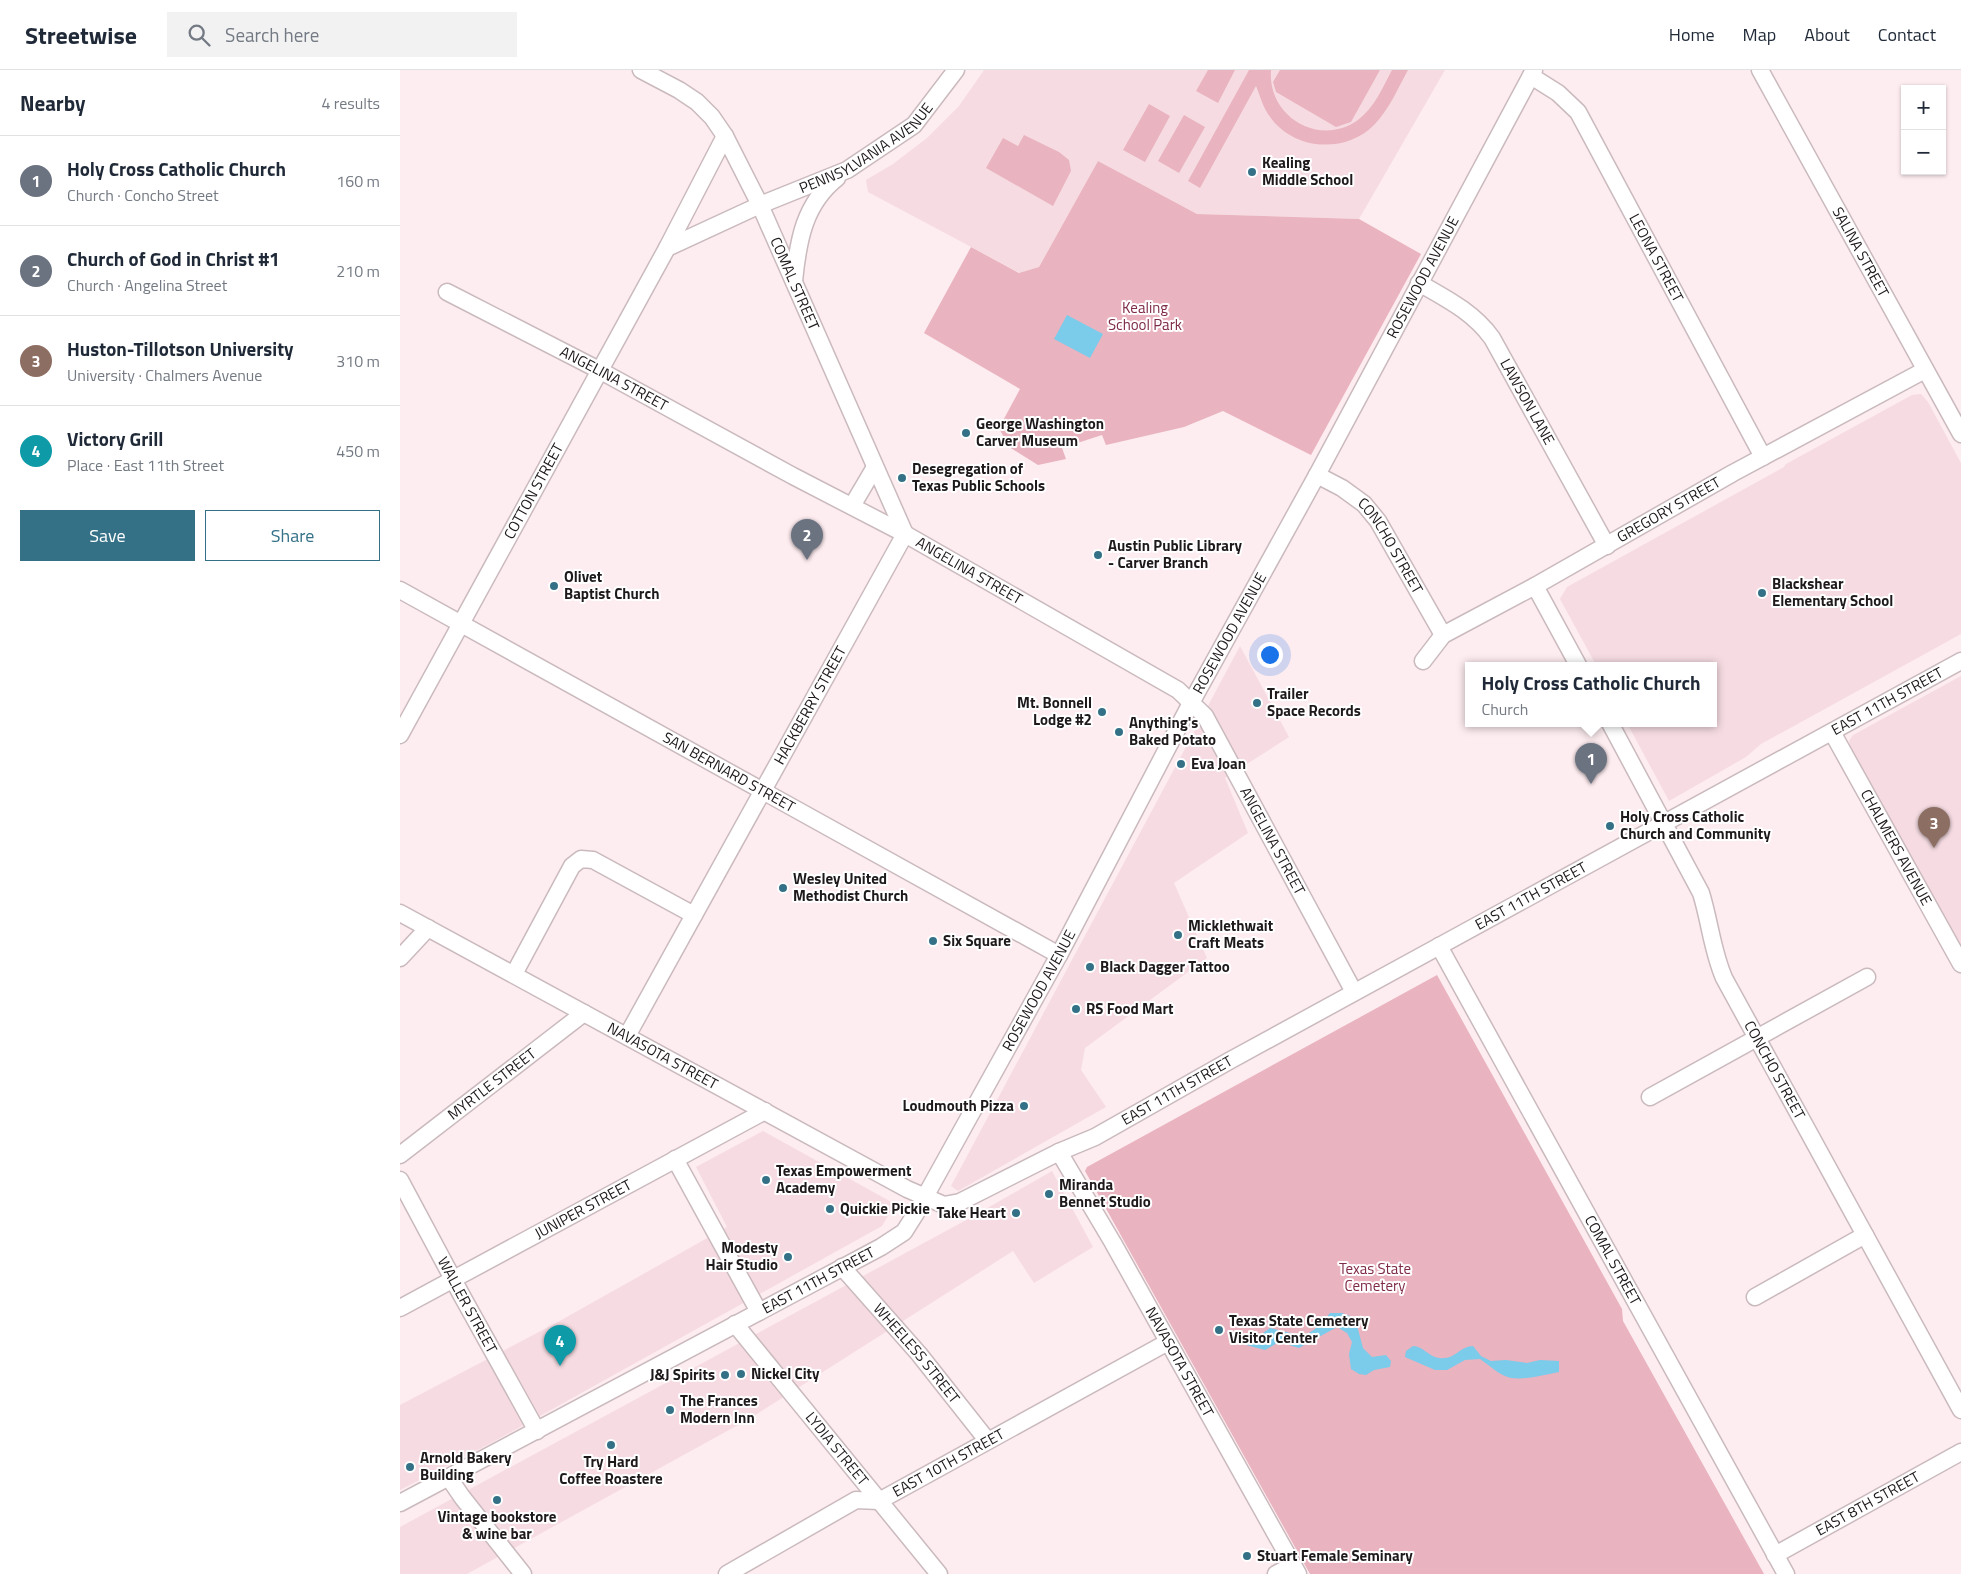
<!DOCTYPE html>
<meta charset="utf-8">
<style>
body{margin:0;font-family:"Titillium Web",sans-serif;background:#f2f2f3;color:#1f2937}
.controls{position:absolute;right:15px;top:15px;display:grid;overflow:hidden;border-radius:0px;box-shadow:0 1px 4px #0004}
.controls button{width:45px;height:45px;display:grid;place-items:center;padding:0;border:0;border-bottom:1px solid #e0e1e3;background:#fff;color:#1f2937;font:25px sans-serif}
.you{position:absolute;left:869px;top:584px;width:18px;height:18px;margin:-12px;border:4px solid #fff;border-radius:50%;background:#1a73e8;box-shadow:0 0 0 8px #1a73e833}
.badge{display:grid;place-items:center;width:32px;height:32px;border-radius:50%;background:#347187;color:#fff;font-size:16px;font-weight:700}
.pin{position:absolute;translate:-50% -41px;filter:drop-shadow(0 1px 2px #0008)}
.pin::after{content:'';position:absolute;top:26px;width:18px;height:15px;background:inherit;clip-path:polygon(0 0,100% 0,50% 100%)}
.popup{position:absolute;left:1065px;top:592px;width:252px;height:65px;box-sizing:border-box;display:grid;place-content:center;border-radius:0px;background:#fff;filter:drop-shadow(0 1px 4px #0005);font-size:16px;white-space:nowrap;color:#747a83}
.popup b{font-size:19px;color:#1f2937}
.popup::after{content:'';position:absolute;left:50%;top:100%;margin-left:-10px;border:10px solid transparent;border-top-color:#fff}
.list{margin:0;padding:0;list-style:none}
h2{display:flex;justify-content:space-between;align-items:center;height:65px;margin:0;padding:0 20px;font-size:21px}
h2 small{font-size:16px;font-weight:400;color:#747a83}
.list li{display:grid;grid-template-columns:32px 1fr auto;gap:15px;align-items:center;box-sizing:border-box;height:90px;padding:0 20px;border-top:1px solid #e0e1e3}
.list b{display:block;font-size:19px;white-space:nowrap}
.list p{margin:0;font-size:16px;white-space:nowrap;color:#747a83}
.list em{font-size:16px;font-style:normal;color:#747a83}
.actions{display:flex;gap:10px;padding:15px 20px}
.actions a{flex:1;padding:11px 0;border:1px solid #347187;border-radius:0px;text-align:center;font-size:18px;color:#347187}
.actions .main{background:#347187;color:#fff}
.icon{flex:none;width:28px;height:28px;fill:none;stroke:currentColor;stroke-width:2;stroke-linecap:round;stroke-linejoin:round}
.map{position:relative;flex:none;width:1561px;height:1504px;overflow:hidden}
header{display:flex;align-items:center;gap:30px;box-sizing:border-box;height:70px;padding:0 25px;background:#fff;border-bottom:1px solid #e0e1e3}
header strong{font-size:24px}
nav{display:flex;gap:28px;margin-inline-start:auto;font-size:18px}
.search{width:350px;height:45px;background:#f2f2f3;display:flex;align-items:center;gap:12px;box-sizing:border-box;padding:0 18px;border-radius:0px;color:#747a83;font-size:19px}
main{display:flex}
aside{flex:1;background:#fff}
.map>svg:first-child{display:block}
</style>
<header>
<strong>Streetwise</strong>
<div class="search"><svg class="icon" aria-label="search" viewBox="0 0 24 24"><circle cx="10" cy="10" r="6"/><path d="M15 15l6 6"/></svg>Search here</div>
<nav><a>Home</a><a>Map</a><a>About</a><a>Contact</a></nav>
</header>
<main>
<aside>
<h2>Nearby<small>4 results</small></h2>
<ul class="list">
<li><span class="badge" style="background:#6b7280">1</span><div><b>Holy Cross Catholic Church</b><p>Church · Concho Street</p></div><em>160 m</em></li>
<li><span class="badge" style="background:#6b7280">2</span><div><b>Church of God in Christ #1</b><p>Church · Angelina Street</p></div><em>210 m</em></li>
<li><span class="badge" style="background:#8d6e63">3</span><div><b>Huston-Tillotson University</b><p>University · Chalmers Avenue</p></div><em>310 m</em></li>
<li><span class="badge" style="background:#0f9aa8">4</span><div><b>Victory Grill</b><p>Place · East 11th Street</p></div><em>450 m</em></li>
</ul>
<div class="actions"><a class="main">Save</a><a>Share</a></div>
</aside>
<div class="map">
<svg width="1561" height="1504" viewBox="0 0 1561 1504">
<rect width="100%" height="100%" fill="#fdecf0"/>
<path fill="#f6dce2" d="M584 0H1045L959 149 797 144 698 91 639 197 620 203 468 122 466 110 493 94 527 68 559 36Z
M1521 324 1528 332 1561 393V564L1361 674 1346 687 1269 731 1227 653H1314V595H1196L1160 529 1167 517 1384 397 1386 394 1512 325Z
M840 576 889 667 825 708 848 763 774 813 807 888 685 978 681 1000 706 1037 558 1121 551 1116Z
M1561 606V877L1451 680 1449 671 1453 665Z
M363 1061 495 1134 482 1156 93 1372 0 1420V1335L156 1253 327 1157 296 1097Z
M652 1101 693 1177 634 1213 613 1181 349 1349 67 1504H0V1457L570 1148Z"/>
<path fill="#e9b3bf" d="M808 0H835L818 33 796 21Z
M849 0H871C867 46 919 78 958 50 974 38 983 17 992 0H1008C998 18 989 40 974 55 944 85 891 80 868 44 862 35 860 25 856 16L800 118 788 111Z
M880 0H980L951 52 936 57 876 22 873 12Z
M749 34 770 46 745 92 723 80Z
M784 45 805 57 779 103 758 91Z
M624 65 659 82 669 90 671 101 653 136 586 98 603 68 618 76Z
M698 91 797 144 959 149 1021 184 911 385 823 341 784 357 706 375 702 365 662 378 666 389 638 395 609 377 599 358 620 319 524 263 571 177 619 203 639 197Z
M1037 905 1222 1239 1223 1251 1364 1504H910L685 1101 687 1097Z"/>
<path fill="#7bcbeb" d="M667 245 703 264 690 288 654 269Z
M930 1243H942L955 1248 963 1278 972 1287 986 1285 991 1291 990 1297 974 1300 966 1305 959 1304 951 1299 949 1284 952 1272 947 1263 937 1257 899 1278 879 1272 865 1280 846 1275 870 1258C904 1266 906 1272 930 1243Z
M1013 1276C1023 1276 1029 1287 1039 1288 1056 1290 1058 1277 1073 1276L1081 1286 1091 1291 1106 1290 1127 1293 1140 1290 1159 1291V1302C1144 1305 1126 1310 1111 1308 1100 1306 1089 1295 1080 1289L1065 1290 1047 1300H1035L1005 1287 1006 1281Z"/>
<g fill="none" stroke-linecap="round" stroke-linejoin="round">
<g stroke="#cababd" stroke-width="19">
<g id="minor">
<path id="s1" d="M241 0 279 20 297 32 312 47 325 66 360 135 505 464"/>
<path id="s2" d="M1360 0 1561 364"/>
<path id="s3" d="M1131 6 1158 23 1178 42 1363 387"/>
<path id="s4" d="M267 178 360 135 447 100 514 55 556 0"/>
<path d="M394 211C398 171 404 134 437 108"/>
<path id="s5" d="M1019 213C1047 229 1073 242 1092 268L1207 476"/>
<path id="s6" d="M47 222 199 300 393 406 505 464 778 620 805 646 954 922"/>
<path id="s7" d="M917 405 942 418 964 434 978 451 1043 565"/>
<path d="M452 436 475 397"/>
<path d="M1135 516 1178 595"/>
<path id="s8" d="M0 520 659 885"/>
<path id="s9" d="M1023 591 1043 565 1135 516 1333 403 1525 300"/>
<path id="s10" d="M1210 653 1301 823C1310 852 1312 880 1324 908L1561 1340"/>
<path id="s11" d="M1432 662 1561 894"/>
<path id="s12" d="M0 665 267 178 325 66"/>
<path id="s13" d="M0 843 507 1119 544 1135 560 1132 659 1082 695 1067 829 991 1561 591"/>
<path id="s14" d="M1039 876 1386 1504"/>
<path d="M0 888 28 858"/>
<path d="M114 904 172 796 181 789 193 790 294 845"/>
<path id="s15" d="M227 966 505 464"/>
<path d="M1250 1027 1467 907"/>
<path id="s16" d="M659 1082 713 1173 898 1504"/>
<path id="s17" d="M0 1085 184 943"/>
<path d="M275 1089 359 1242"/>
<path id="s18" d="M0 1110 62 1226 137 1361"/>
<path id="s19" d="M442 1197 519 1284 587 1370"/>
<path d="M1355 1227 1465 1165"/>
<path id="s20" d="M0 1238 365 1041"/>
<path id="s21" d="M335 1254 539 1504"/>
<path d="M49 1408 62 1427 123 1504"/>
<path id="s22" d="M0 1433 481 1177 504 1162 516 1143 659 885 791 633 917 405 1134 0"/>
<path id="s23" d="M1375 1485 1561 1382"/>
<path id="s24" d="M327 1504 456 1430 479 1431 768 1272"/>
<path d="M876 1504 893 1495"/>
</g>
</g>
<use href="#minor" stroke="#fff" stroke-width="16"/>
</g>
<g fill="#347187" stroke="#fff" stroke-width="2">
<circle cx="852" cy="102" r="5"/>
<circle cx="566" cy="363" r="5"/>
<circle cx="502" cy="408" r="5"/>
<circle cx="698" cy="485" r="5"/>
<circle cx="154" cy="516" r="5"/>
<circle cx="1362" cy="523" r="5"/>
<circle cx="857" cy="633" r="5"/>
<circle cx="702" cy="642" r="5"/>
<circle cx="719" cy="662" r="5"/>
<circle cx="781" cy="694" r="5"/>
<circle cx="1210" cy="756" r="5"/>
<circle cx="383" cy="818" r="5"/>
<circle cx="778" cy="865" r="5"/>
<circle cx="533" cy="871" r="5"/>
<circle cx="690" cy="897" r="5"/>
<circle cx="676" cy="939" r="5"/>
<circle cx="624" cy="1036" r="5"/>
<circle cx="366" cy="1110" r="5"/>
<circle cx="649" cy="1124" r="5"/>
<circle cx="430" cy="1139" r="5"/>
<circle cx="616" cy="1143" r="5"/>
<circle cx="388" cy="1187" r="5"/>
<circle cx="819" cy="1260" r="5"/>
<circle cx="341" cy="1304" r="5"/>
<circle cx="325" cy="1305" r="5"/>
<circle cx="270" cy="1340" r="5"/>
<circle cx="211" cy="1375" r="5"/>
<circle cx="10" cy="1397" r="5"/>
<circle cx="97" cy="1430" r="5"/>
<circle cx="847" cy="1486" r="5"/>
</g>
<g text-anchor="middle" stroke-width="4" stroke-linejoin="round" paint-order="stroke">
<g font-size="15" fill="#1e191a" stroke="#fff">
<text dy="5" stroke="none"><textPath href="#s4" startOffset="224">PENNSYLVANIA AVENUE</textPath></text>
<text dy="5" stroke="none"><textPath href="#s2" startOffset="208">SALINA STREET</textPath></text>
<text dy="5" stroke="none"><textPath href="#s3" startOffset="225">LEONA STREET</textPath></text>
<text dy="5" stroke="none"><textPath href="#s22" startOffset="1659">ROSEWOOD AVENUE</textPath></text>
<text dy="5" stroke="none"><textPath href="#s1" startOffset="272">COMAL STREET</textPath></text>
<text dy="5" stroke="none"><textPath href="#s6" startOffset="188">ANGELINA STREET</textPath></text>
<text dy="5" stroke="none"><textPath href="#s5" startOffset="165">LAWSON LANE</textPath></text>
<text dy="5" stroke="none"><textPath href="#s12" startOffset="278">COTTON STREET</textPath></text>
<text dy="5" stroke="none"><textPath href="#s9" startOffset="291">GREGORY STREET</textPath></text>
<text dy="5" stroke="none"><textPath href="#s7" startOffset="105">CONCHO STREET</textPath></text>
<text dy="5" stroke="none"><textPath href="#s6" startOffset="592">ANGELINA STREET</textPath></text>
<text dy="5" stroke="none"><textPath href="#s22" startOffset="1254">ROSEWOOD AVENUE</textPath></text>
<text dy="5" stroke="none"><textPath href="#s13" startOffset="1688">EAST 11TH STREET</textPath></text>
<text dy="5" stroke="none"><textPath href="#s15" startOffset="378">HACKBERRY STREET</textPath></text>
<text dy="5" stroke="none"><textPath href="#s8" startOffset="376">SAN BERNARD STREET</textPath></text>
<text dy="5" stroke="none"><textPath href="#s6" startOffset="1012">ANGELINA STREET</textPath></text>
<text dy="5" stroke="none"><textPath href="#s11" startOffset="132">CHALMERS AVENUE</textPath></text>
<text dy="5" stroke="none"><textPath href="#s13" startOffset="1282">EAST 11TH STREET</textPath></text>
<text dy="5" stroke="none"><textPath href="#s22" startOffset="849">ROSEWOOD AVENUE</textPath></text>
<text dy="5" stroke="none"><textPath href="#s13" startOffset="299">NAVASOTA STREET</textPath></text>
<text dy="5" stroke="none"><textPath href="#s10" startOffset="386">CONCHO STREET</textPath></text>
<text dy="5" stroke="none"><textPath href="#s17" startOffset="116">MYRTLE STREET</textPath></text>
<text dy="5" stroke="none"><textPath href="#s13" startOffset="878">EAST 11TH STREET</textPath></text>
<text dy="5" stroke="none"><textPath href="#s20" startOffset="208">JUNIPER STREET</textPath></text>
<text dy="5" stroke="none"><textPath href="#s14" startOffset="359">COMAL STREET</textPath></text>
<text dy="5" stroke="none"><textPath href="#s22" startOffset="474">EAST 11TH STREET</textPath></text>
<text dy="5" stroke="none"><textPath href="#s18" startOffset="142">WALLER STREET</textPath></text>
<text dy="5" stroke="none"><textPath href="#s19" startOffset="114">WHEELESS STREET</textPath></text>
<text dy="5" stroke="none"><textPath href="#s16" startOffset="242">NAVASOTA STREET</textPath></text>
<text dy="5" stroke="none"><textPath href="#s21" startOffset="161">LYDIA STREET</textPath></text>
<text dy="5" stroke="none"><textPath href="#s24" startOffset="251">EAST 10TH STREET</textPath></text>
<text dy="5" stroke="none"><textPath href="#s23" startOffset="106">EAST 8TH STREET</textPath></text>
</g>
<g font-size="15" font-weight="bold" fill="#1e191a" stroke="#fff" text-anchor="start">
<text x="862" y="98">Kealing<tspan x="862" dy="17">Middle School</tspan></text>
<text x="576" y="359">George Washington<tspan x="576" dy="17">Carver Museum</tspan></text>
<text x="512" y="404">Desegregation of<tspan x="512" dy="17">Texas Public Schools</tspan></text>
<text x="708" y="481">Austin Public Library<tspan x="708" dy="17">- Carver Branch</tspan></text>
<text x="164" y="512">Olivet<tspan x="164" dy="17">Baptist Church</tspan></text>
<text x="1372" y="519">Blackshear<tspan x="1372" dy="17">Elementary School</tspan></text>
<text x="867" y="629">Trailer<tspan x="867" dy="17">Space Records</tspan></text>
<text x="692" y="638" text-anchor="end">Mt. Bonnell<tspan x="692" dy="17">Lodge #2</tspan></text>
<text x="729" y="658">Anything's<tspan x="729" dy="17">Baked Potato</tspan></text>
<text x="791" y="699">Eva Joan</text>
<text x="1220" y="752">Holy Cross Catholic<tspan x="1220" dy="17">Church and Community</tspan></text>
<text x="393" y="814">Wesley United<tspan x="393" dy="17">Methodist Church</tspan></text>
<text x="788" y="861">Micklethwait<tspan x="788" dy="17">Craft Meats</tspan></text>
<text x="543" y="876">Six Square</text>
<text x="700" y="902">Black Dagger Tattoo</text>
<text x="686" y="944">RS Food Mart</text>
<text x="614" y="1041" text-anchor="end">Loudmouth Pizza</text>
<text x="376" y="1106">Texas Empowerment<tspan x="376" dy="17">Academy</tspan></text>
<text x="659" y="1120">Miranda<tspan x="659" dy="17">Bennet Studio</tspan></text>
<text x="440" y="1144">Quickie Pickie</text>
<text x="606" y="1148" text-anchor="end">Take Heart</text>
<text x="378" y="1183" text-anchor="end">Modesty<tspan x="378" dy="17">Hair Studio</tspan></text>
<text x="829" y="1256">Texas State Cemetery<tspan x="829" dy="17">Visitor Center</tspan></text>
<text x="351" y="1309">Nickel City</text>
<text x="315" y="1310" text-anchor="end">J&amp;J Spirits</text>
<text x="280" y="1336">The Frances<tspan x="280" dy="17">Modern Inn</tspan></text>
<text x="20" y="1393">Arnold Bakery<tspan x="20" dy="17">Building</tspan></text>
<text x="211" y="1397" text-anchor="middle">Try Hard<tspan x="211" dy="17">Coffee Roastere</tspan></text>
<text x="97" y="1452" text-anchor="middle">Vintage bookstore<tspan x="97" dy="17">&amp; wine bar</tspan></text>
<text x="857" y="1491">Stuart Female Seminary</text>
</g>
<g font-size="15" fill="#7f2a46" stroke="#fff">
<text x="745" y="243">Kealing<tspan x="745" dy="17">School Park</tspan></text>
<text x="975" y="1204">Texas State<tspan x="975" dy="17">Cemetery</tspan></text>
</g>
</g>
</svg>
<div class="controls">
<button>+</button>
<button>−</button>
</div>
<div class="you"></div>
<div class="pin badge" style="left:1191px;top:714px;background:#6b7280">1</div>
<div class="popup"><b>Holy Cross Catholic Church</b>Church</div>
<div class="pin badge" style="left:407px;top:490px;background:#6b7280">2</div>
<div class="pin badge" style="left:1534px;top:778px;background:#8d6e63">3</div>
<div class="pin badge" style="left:160px;top:1296px;background:#0f9aa8">4</div>
</div>
</main>
